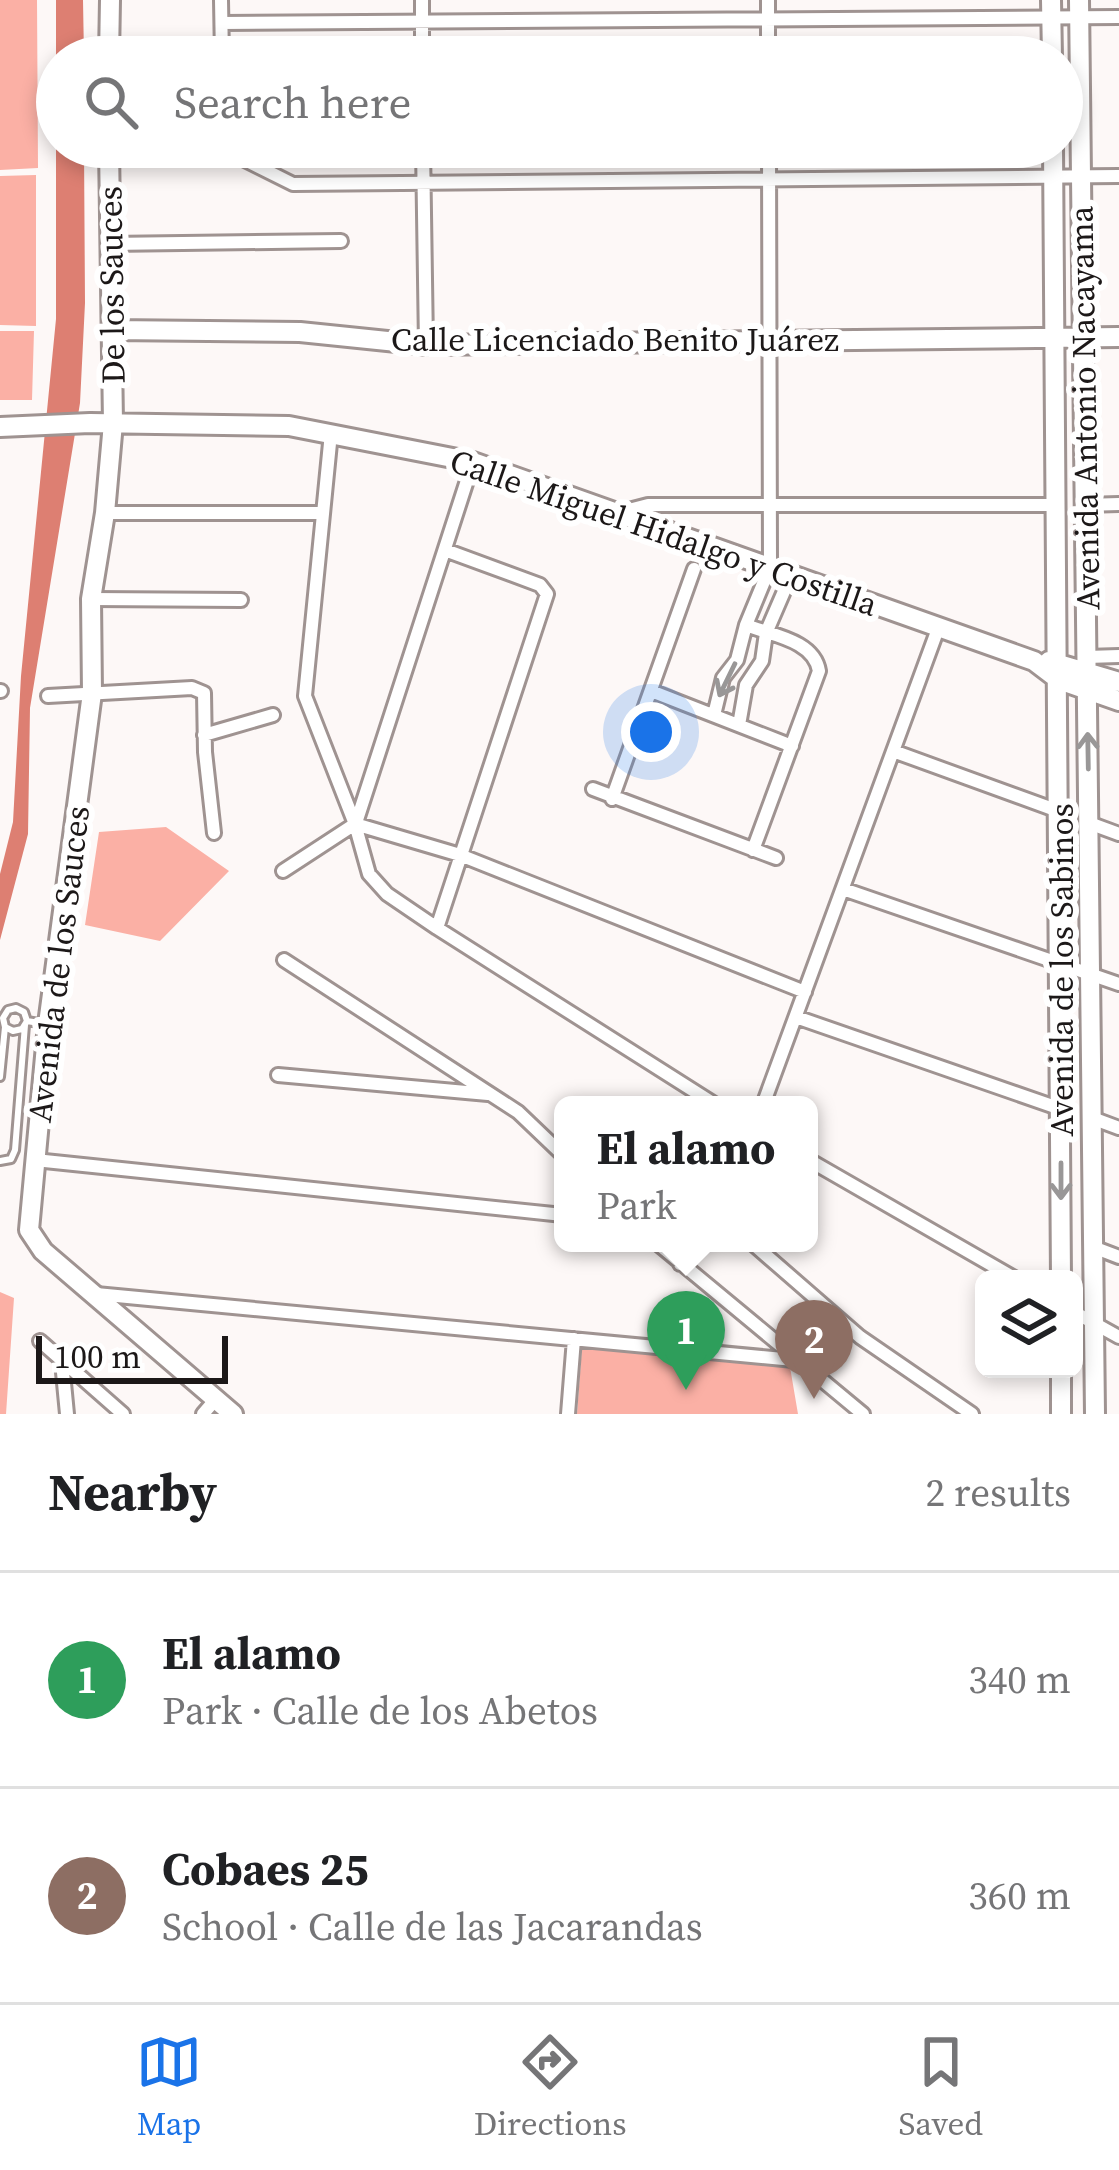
<!DOCTYPE html>
<meta charset="utf-8">
<style>
body{margin:0;font-family:"Source Serif 4",serif;background:#f2f2f2;color:#202124}
.controls{position:absolute;right:36px;bottom:36px;display:grid;overflow:hidden;border-radius:18px;box-shadow:0 6px 18px #0003}
.controls button{width:108px;height:108px;display:grid;place-items:center;padding:0;border:0;border-bottom:3px solid #e0e0e0;background:#fff;color:#202124;font:60px sans-serif}
.scale{position:absolute;left:36px;bottom:30px;width:192px;box-sizing:border-box;padding-left:12px;border:6px solid #1c1818;border-top:0;font-size:33px;line-height:42px;white-space:nowrap;color:#1c1818;-webkit-text-stroke:9px #fff;paint-order:stroke}
.you{position:absolute;left:651px;top:732px;width:42px;height:42px;margin:-30px;border:9px solid #fff;border-radius:50%;background:#1a73e8;box-shadow:0 0 0 18px #1a73e833}
.badge{display:grid;place-items:center;width:78px;height:78px;border-radius:50%;background:#1a73e8;color:#fff;font-size:39px;font-weight:700}
.pin{position:absolute;translate:-50% -99px;filter:drop-shadow(0 3px 6px #0008)}
.pin::after{content:'';position:absolute;top:63px;width:42px;height:36px;background:inherit;clip-path:polygon(0 0,100% 0,50% 100%)}
.popup{position:absolute;left:554px;top:1096px;width:264px;height:156px;box-sizing:border-box;display:grid;place-content:center;border-radius:18px;background:#fff;filter:drop-shadow(0 3px 9px #0005);font-size:39px;white-space:nowrap;color:#757577}
.popup b{font-size:45px;color:#202124}
.popup::after{content:'';position:absolute;left:50%;top:100%;margin-left:-24px;border:24px solid transparent;border-top-color:#fff}
.list{margin:0;padding:0;list-style:none}
h2{display:flex;justify-content:space-between;align-items:center;height:156px;margin:0;padding:0 48px;font-size:51px}
h2 small{font-size:39px;font-weight:400;color:#757577}
.list li{display:grid;grid-template-columns:78px 1fr auto;gap:36px;align-items:center;box-sizing:border-box;height:216px;padding:0 48px;border-top:3px solid #e0e0e0}
.list b{display:block;font-size:45px;white-space:nowrap}
.list p{margin:0;font-size:39px;white-space:nowrap;color:#757577}
.list em{font-size:39px;font-style:normal;color:#757577}
.icon{flex:none;width:66px;height:66px;fill:none;stroke:currentColor;stroke-width:2;stroke-linecap:round;stroke-linejoin:round}
.map{position:relative;flex:none;width:1119px;height:1414px;overflow:hidden}
.search{position:absolute;background:#fff;box-shadow:0 6px 18px #0003;left:36px;right:36px;top:36px;height:132px;display:flex;align-items:center;gap:30px;box-sizing:border-box;padding:0 42px;border-radius:66px;color:#757577;font-size:45px}
.sheet{height:588px;background:#fff}
nav{display:flex;justify-content:space-around;align-items:center;box-sizing:border-box;height:168px;border-top:3px solid #e0e0e0;background:#fff;font-size:33px;color:#757577}
nav a{display:grid;justify-items:center;gap:6px}
nav .on{color:#1a73e8}
.map>svg:first-child{display:block}
</style>
<div class="map">
<svg width="1119" height="1414" viewBox="0 0 1119 1414">
<rect width="100%" height="100%" fill="#fdf8f7"/>
<path fill="#fbb0a5" d="M0 0H37L38 168 0 170Z
M36 175V326L0 325V176Z
M0 331H34L32 400H0Z
M166 827 229 871 160 941 85 925 99 832Z
M0 1292 14 1298 6 1414H0Z
M582 1346 790 1367 798 1414H577Z"/>
<path fill="#dd7f72" d="M56 0H83L84 57H57V147H84L85 303 80 403 30 708 28 834 0 940V874L13 822 21 676 56 319Z"/>
<g fill="none" stroke-linecap="round" stroke-linejoin="round">
<g stroke="#9f9391" stroke-width="12">
<path id="lane" d="M27 1021 22 1029 13 1031 5 1027 3 1018 8 1010 16 1008 24 1012 27 1021 45 1024
M0 1077 5 1027
M0 1161 11 1159 15 1150 25 1025"/>
</g>
<g stroke="#9f9391" stroke-width="18">
<path id="street" d="M221 0 222 57
M422 0V57
M768 0V57
M222 23 1119 17
M423 147 426 345
M109 155 241 158 293 184 1119 176
M109 244 341 241
M331 433 305 696 355 824 369 874 387 894 437 928 716 1105
M1085 505 1119 504
M621 512 648 505H1057
M105 513H321
M91 599 241 600
M746 625C771 635 814 640 819 671L753 850
M1087 657 1119 656
M0 691H1
M651 691 792 746
M48 696 192 688 204 693 205 752 214 833
M714 715 723 678 737 660 746 625 770 567 769 147
M739 725 746 685 762 661 766 633 791 575
M204 735 273 715
M893 751 1061 812
M593 789 776 858
M612 799 694 569
M356 823 473 462
M1089 823 1119 834
M355 824 460 855 805 992
M283 871 355 824
M843 889 1119 984
M437 928 547 594 540 585 445 550
M284 960 518 1112 563 1155
M796 1017 1061 1109
M278 1075 488 1094
M763 1105 939 626
M1092 1118 1119 1128
M35 1160 563 1215
M809 1160 1016 1279
M657 1243 863 1414
M752 1243 860 1337 972 1414
M1093 1247 1119 1257
M680 1264 701 1243
M96 1294 794 1360
M1074 1312 1119 1337
M40 1341 123 1414
M62 1362 67 1414
M203 1414 216 1399
M568 1414 574 1339"/>
</g>
<g stroke="#9f9391" stroke-width="24">
<path id="secondary" d="M1051 0 1052 57
M1079 0 1095 1414
M109 57 110 0
M109 147 113 423 105 513 91 599 92 693 48 1024 29 1230 43 1251 233 1414
M1053 147 1061 1279
M112 330 300 332 426 345 1119 337
M0 427 90 423 289 426 473 462 1034 661 1059 680 1119 701
M1049 661 1119 682
M1061 1369V1414"/>
</g>
<use href="#lane" stroke="#fff" stroke-width="6"/>
<use href="#street" stroke="#fff" stroke-width="12"/>
<use href="#secondary" stroke="#fff" stroke-width="18"/>
</g>
<defs><path id="oneway-shaft" d="M-6 0H5M1.5-3L5.5 0L1.5 3" fill="none" stroke-width="1.6" stroke-linecap="round" stroke-linejoin="round" transform="scale(3)"/></defs>
<g stroke="#999797">
<use href="#oneway-shaft" transform="translate(727 680) rotate(116)"/>
<use href="#oneway-shaft" transform="translate(1088 751) rotate(-91)"/>
<use href="#oneway-shaft" transform="translate(1061 1181) rotate(90)"/>
</g>
<g text-anchor="middle" stroke-width="12" stroke-linejoin="round" paint-order="stroke">
<g font-size="33" fill="#1c1818" stroke="#fff">
<text transform="translate(111 285) rotate(-91)" y="12">De los Sauces</text>
<text x="615" y="351">Calle Licenciado Benito Juárez</text>
<text transform="translate(1084 408) rotate(-91)" y="12">Avenida Antonio Nacayama</text>
<text transform="translate(664 532) rotate(19)" y="12">Calle Miguel Hidalgo y Costilla</text>
<text transform="translate(58 964) rotate(-83)" y="12">Avenida de los Sauces</text>
<text transform="translate(1061 970) rotate(-90)" y="12">Avenida de los Sabinos</text>
</g>
</g>
</svg>
<div class="controls">
<button><svg class="icon" aria-label="layers" viewBox="0 0 24 24"><path d="M12 4l9 5-9 5-9-5zM3 14l9 5 9-5"/></svg></button>
</div>
<div class="scale">100 m</div>
<div class="you"></div>
<div class="pin badge" style="left:686px;top:1390px;background:#2e9e5b">1</div>
<div class="popup"><b>El alamo</b>Park</div>
<div class="pin badge" style="left:814px;top:1399px;background:#8d6e63">2</div>
<div class="search"><svg class="icon" aria-label="search" viewBox="0 0 24 24"><circle cx="10" cy="10" r="6"/><path d="M15 15l6 6"/></svg>Search here</div>
</div>
<section class="sheet">
<h2>Nearby<small>2 results</small></h2>
<ul class="list">
<li><span class="badge" style="background:#2e9e5b">1</span><div><b>El alamo</b><p>Park · Calle de los Abetos</p></div><em>340 m</em></li>
<li><span class="badge" style="background:#8d6e63">2</span><div><b>Cobaes 25</b><p>School · Calle de las Jacarandas</p></div><em>360 m</em></li>
</ul>
</section>
<nav>
<a class="on"><svg class="icon" aria-label="map" viewBox="0 0 24 24"><path d="M3 6l6-2 6 2 6-2v14l-6 2-6-2-6 2zM9 4v14M15 6v14"/></svg>Map</a>
<a><svg class="icon" aria-label="directions" viewBox="0 0 24 24"><path d="M12 3l9 9-9 9-9-9zM9 14v-3h6M13 9l2 2-2 2"/></svg>Directions</a>
<a><svg class="icon" aria-label="saved" viewBox="0 0 24 24"><path d="M7 4h10v16l-5-4-5 4z"/></svg>Saved</a>
</nav>
